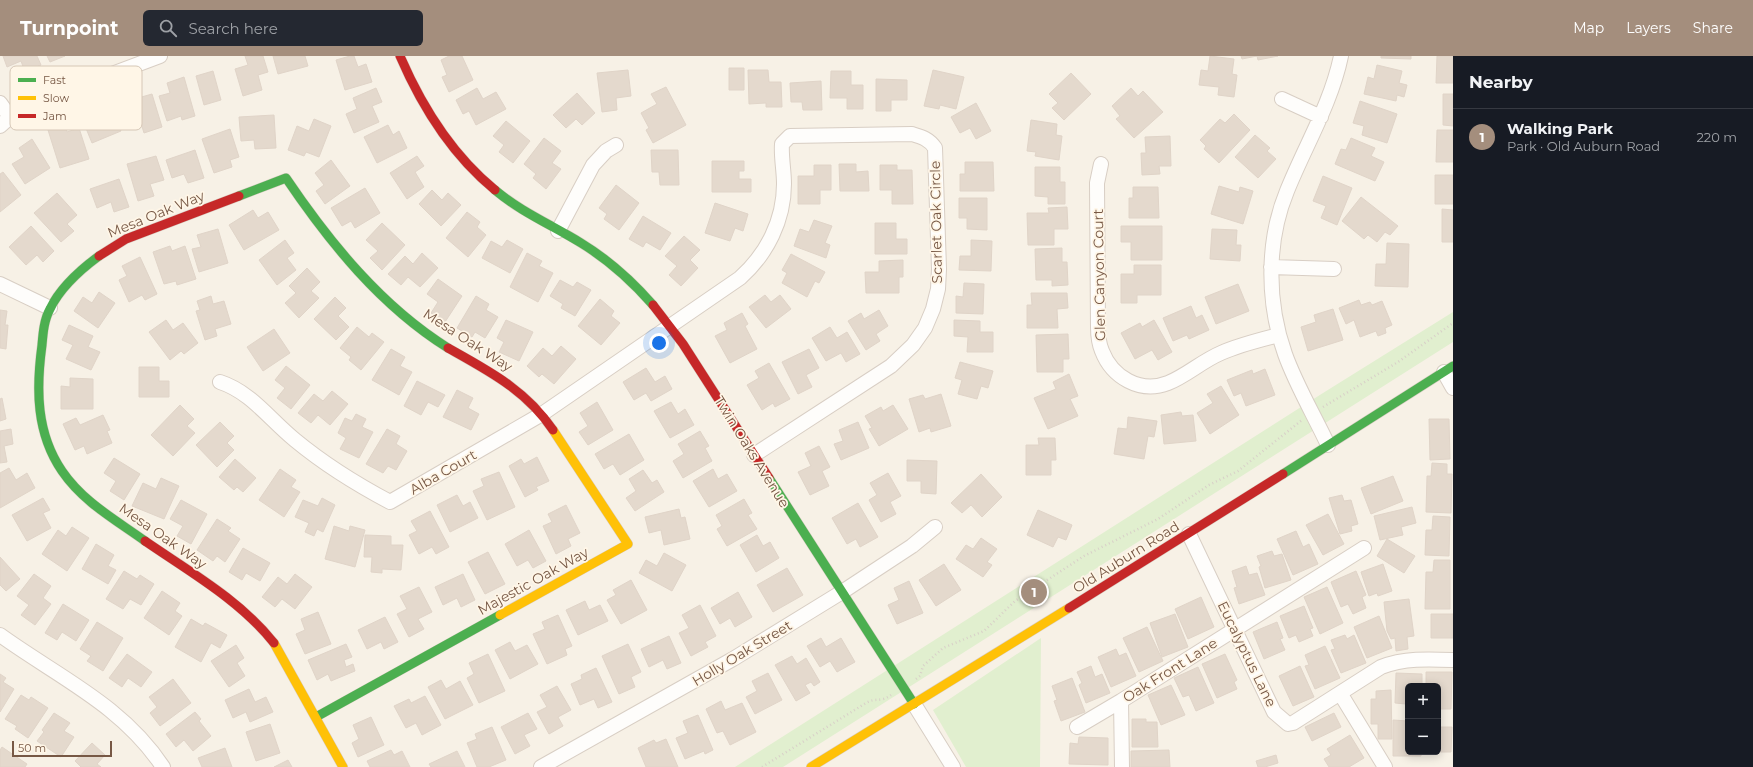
<!DOCTYPE html>
<meta charset="utf-8">
<style>
body{margin:0;font-family:Montserrat,sans-serif;background:#242831;color:#f1f3f6}
.controls{position:absolute;right:12px;bottom:12px;display:grid;overflow:hidden;border-radius:6px;box-shadow:0 2px 10px #0003}
.controls button{width:36px;height:36px;display:grid;place-items:center;padding:0;border:0;border-bottom:1px solid #363941;background:#171b24;color:#f1f3f6;font:20px sans-serif}
.scale{position:absolute;left:12px;bottom:10px;width:100px;box-sizing:border-box;padding-left:4px;border:2px solid #775845;border-top:0;font-size:11px;line-height:14px;white-space:nowrap;color:#775845;-webkit-text-stroke:3px #fff6e7;paint-order:stroke}
.you{position:absolute;left:659px;top:287px;width:14px;height:14px;margin:-10px;border:3px solid #fff;border-radius:50%;background:#1a73e8;box-shadow:0 0 0 6px #1a73e833}
.badge{display:grid;place-items:center;width:26px;height:26px;border-radius:50%;background:#a48e7d;color:#fff;font-size:13px;font-weight:700}
.pin{position:absolute;translate:-50% -50%;border:2px solid #fff;box-shadow:0 1px 4px #0006}
.list{margin:0;padding:0;list-style:none}
h2{display:flex;justify-content:space-between;align-items:center;height:52px;margin:0;padding:0 16px;font-size:17px}
h2 small{font-size:13px;font-weight:400;color:#9ea1a6}
.list li{display:grid;grid-template-columns:26px 1fr auto;gap:12px;align-items:center;box-sizing:border-box;height:56px;padding:0 16px;border-top:1px solid #363941}
.list b{display:block;font-size:15px;white-space:nowrap}
.list p{margin:0;font-size:13px;white-space:nowrap;color:#9ea1a6}
.list em{font-size:13px;font-style:normal;color:#9ea1a6}
.icon{flex:none;width:22px;height:22px;fill:none;stroke:currentColor;stroke-width:2;stroke-linecap:round;stroke-linejoin:round}
.map{position:relative;flex:none;width:1453px;height:711px;overflow:hidden}
header{display:flex;align-items:center;gap:24px;box-sizing:border-box;height:56px;padding:0 20px;background:#a48e7d;color:#fff}
header strong{font-size:19px}
nav{display:flex;gap:22px;margin-inline-start:auto;font-size:14px}
.search{width:280px;height:36px;background:#242831;display:flex;align-items:center;gap:10px;box-sizing:border-box;padding:0 14px;border-radius:6px;color:#9ea1a6;font-size:15px}
main{display:flex}
aside{flex:1;background:#171b24}
.map>svg:first-child{display:block}
</style>
<header>
<strong>Turnpoint</strong>
<div class="search"><svg class="icon" aria-label="search" viewBox="0 0 24 24"><circle cx="10" cy="10" r="6"/><path d="M15 15l6 6"/></svg>Search here</div>
<nav><a>Map</a><a>Layers</a><a>Share</a></nav>
</header>
<main>
<div class="map">
<svg width="1453" height="711" viewBox="0 0 1453 711">
<rect width="100%" height="100%" fill="#f7f1e6"/>
<path fill="#e1efcf" d="M1453 256V286L783 711H735L1323 337Z
M1041 582 1040 711H966L933 654Z"/>
<path fill="#e4d9cd" stroke="#e0d4c8" d="M3 0H37L41 9 25 16 21 5 7 11Z
M47 0H65L50 6Z
M245 0H263L268 16 258 19 262 34 243 40 235 13 248 9Z
M273 0H305L308 10 278 18Z
M350 0H354L358 11 366 8 372 26 345 34 336 4Z
M449 0H462L473 24 449 36 442 21 447 19 441 4Z
M1210 0 1234 3 1232 18 1237 19 1234 41 1218 39 1219 31 1199 29 1201 14 1208 15Z
M1241 0H1278L1258 4 1257 0 1242 3Z
M1381 0H1411V3L1381 2Z
M1437 0H1453V27H1436Z
M1377 9 1402 15 1399 27 1407 29 1404 41 1397 39 1396 45 1364 38 1368 21 1374 23Z
M729 12H744V34H729Z
M628 14 631 40 616 42 617 54 602 56 597 17Z
M748 14H768L769 26H781L782 51H766V47L749 48Z
M933 14 964 21 956 53 940 49 939 53 924 50Z
M213 15 221 44 204 49 196 20Z
M831 15H851V29H863V53H847V42H830Z
M1071 17 1091 38 1064 64 1052 52 1058 47 1049 38Z
M184 21 195 60 182 64 181 60 167 65 159 40 170 37 167 27Z
M876 23 907 24V44H891V55H876Z
M821 25 822 54H803L802 46H791L790 27Z
M666 31 686 69 653 87 646 74 649 72 641 57 657 48 651 38Z
M376 32 382 46 372 50 379 66 354 77 346 58 357 53 353 42Z
M477 32 483 43 496 36 506 53 476 69 469 55 463 58 456 44Z
M1131 32 1138 40 1143 35 1163 56 1134 82 1116 63 1120 60 1112 50Z
M577 37 595 57 582 69 576 63 566 72 553 59Z
M137 38 138 42 152 38 162 71 144 77 140 64 128 68 120 44Z
M1443 38H1453V70L1443 69Z
M1360 45 1397 58 1387 87 1362 79 1364 70 1353 67Z
M976 47 991 75 976 83 970 72 960 77 951 61Z
M96 53 100 64 114 58 121 75 92 87 81 60Z
M1234 58 1250 74 1219 107 1204 93 1206 90 1200 84 1220 63 1225 67Z
M274 59 276 92 255 93 254 84 241 85 239 61Z
M314 63 331 70 319 101 306 96 304 100 288 94 297 70 309 75Z
M1031 64 1057 68 1056 79 1062 80 1059 104 1035 100 1036 96 1027 95Z
M506 65 530 85 513 107 499 96 504 89 493 80Z
M65 69 67 76 79 72 89 103 60 112 48 74Z
M388 69 393 79 399 75 407 92 377 107 364 81Z
M230 73 239 101 230 104 232 111 214 117 202 83Z
M1437 74H1453V106H1436Z
M1255 79 1270 92 1267 95 1276 103 1258 122 1235 101Z
M1170 80 1171 110H1159L1160 118 1142 119 1141 97H1146L1145 81Z
M544 82 561 95 552 107 561 113 546 133 533 122 536 118 524 108Z
M1351 82 1375 92 1371 100 1384 106 1375 125 1335 108 1341 93 1346 94Z
M32 83 50 112 25 128 12 108 24 101 19 92Z
M195 94 204 122 188 127 184 118 172 122 166 104Z
M651 94H678L679 129H660L659 116H652Z
M156 100 164 124 150 128 154 140 138 145 127 108Z
M417 100 424 110 415 116 424 131 407 143 390 117Z
M331 104 350 130 325 148 316 135 324 129 315 117Z
M712 105H744V115H739V123H751V136H712Z
M965 106H993L994 135H960V118H965Z
M839 108H856V116L868 115 869 135H840Z
M814 109H831V134H820V148H798V120H814Z
M880 109H897V114H912L913 148H892V134H880Z
M1035 111H1060V126H1065V148H1048V141L1035 140Z
M3 116 21 139 0 156V118Z
M1435 119H1453V148H1435Z
M1323 120 1352 132 1337 169 1321 162 1326 150 1313 145Z
M119 123 129 151 114 156 111 146 97 152 90 133Z
M616 129 639 147 619 174 604 163 607 158 599 152Z
M1219 130 1239 136 1240 131 1253 135 1243 168 1211 158Z
M1133 131H1158L1159 162H1129V142H1133Z
M365 132 380 157 355 172 351 165 342 170 331 152Z
M432 134 442 144 448 137 461 149 441 170 419 148Z
M57 137 77 159 67 168 74 175 61 186 34 157Z
M1361 141 1398 170 1390 179 1385 176 1377 186 1368 179 1364 183 1342 165Z
M959 142H987V174L967 173V162H959Z
M715 147 748 158 743 175 735 172 730 185 705 177Z
M1067 151 1068 173H1054V189H1028L1027 157H1049L1048 152Z
M1442 153 1453 154V186H1442Z
M253 154 258 162 268 156 279 174 244 194 229 169Z
M467 156 480 166 477 171 486 179 468 201 446 182Z
M643 160 671 177 660 194 646 186 643 191 629 183Z
M814 164 832 170 825 187 830 189 826 202 794 190 800 173 809 176Z
M382 167 405 189 382 214 370 202 378 195 366 184Z
M875 167H896V183H907V198H875Z
M31 170 54 195 43 206 37 199 26 209 9 191Z
M1121 170H1162V204H1131V186H1121Z
M218 173 228 207 199 216 192 193 201 191 197 179Z
M1212 173 1237 174 1236 189H1241L1240 205 1210 203Z
M684 180 700 194 690 204 698 212 681 230 669 219 677 210 665 200Z
M285 184 294 197 287 202 296 214 277 229 259 204Z
M507 184 523 193 510 217 482 202 491 185 502 191Z
M971 184 992 185 991 215 959 214 960 200H971Z
M1387 187 1409 188 1408 231 1375 230 1376 208H1386Z
M170 190 172 195 185 190 196 223 177 229 176 225 164 228 153 196Z
M1062 192V206H1067L1068 229 1052 230V224H1036L1035 193Z
M422 197 438 212 420 231 408 221 401 229 388 218 405 200 413 208Z
M527 197 542 205 539 210 553 217 538 246 510 231Z
M791 198 825 216 819 227 815 225 807 241 782 227 787 217 782 214Z
M140 201 157 238 145 244 142 239 129 246 119 224 127 220 122 210Z
M903 204V221H899V237H866L865 216H879V205Z
M1134 209H1161V239H1137V247H1121V218H1134Z
M307 212 320 226 311 235 319 242 299 262 285 247 296 237 289 230Z
M438 223 462 240 445 266 431 257 438 246 427 238Z
M560 224 573 231 577 226 591 234 575 260 561 252 563 248 550 240Z
M964 227 984 228 983 258 956 257V240L963 241Z
M1238 228 1249 255 1216 268 1205 241Z
M99 236 115 247 98 272 74 255 83 241 92 247Z
M1031 237H1067L1068 252 1057 253 1058 272H1027V249H1032Z
M765 239 771 246 780 239 791 253 766 272 749 251Z
M211 240 213 248 224 245 231 268 215 273 217 280 205 284 196 255 200 254 197 245Z
M476 240 489 248 486 254 498 261 485 282 475 276 472 281 457 272Z
M335 241 346 252 338 260 349 271 336 284 314 263Z
M600 243 614 255 611 260 620 267 601 289 578 270Z
M1359 244 1361 249 1370 246 1372 249 1382 245 1392 269 1385 272 1386 277 1378 280 1376 275 1360 281 1354 264 1346 268 1339 252Z
M1191 250 1196 262 1202 259 1209 274 1189 283 1187 279 1173 285 1163 262Z
M1333 253 1343 284 1308 295 1301 271 1316 266 1314 259Z
M0 254 7 255 5 269H8L6 293 0 292Z
M879 254 888 270 876 278 880 285 866 294 848 265 861 257 864 263Z
M742 257 748 268 745 270 757 293 730 307 715 280 727 274 724 267Z
M166 264 173 274 183 267 198 287 184 298 181 295 170 304 149 276Z
M506 264 533 276 519 305 499 296 504 286 497 282Z
M954 264 980 265V276H993V296H967L968 281 954 280Z
M1154 264 1172 296 1158 304 1152 294 1135 303 1121 277 1140 267 1142 271Z
M69 269 93 280 88 291 100 296 91 314 66 303 73 289 62 284Z
M357 271 369 281 372 277 384 286 361 314 349 304 351 301 340 292Z
M830 271 837 282 847 276 860 298 846 306 841 297 826 305 812 282Z
M274 273 290 297 263 315 247 291Z
M1068 278 1069 303H1063V316H1037L1036 279Z
M561 290 576 303 554 328 542 318 539 321 527 310 543 292 552 300Z
M391 293 405 301 400 310 412 316 399 339 372 324Z
M809 293 819 312 806 319 812 331 798 338 782 306Z
M960 306 993 315 988 332 981 330 977 343 958 338 962 324 955 322Z
M769 307 790 343 775 351 773 347 762 354 747 329 759 322 755 315Z
M286 310 310 329 291 353 277 342 285 332 275 324Z
M139 311H159V325H169V341H139Z
M646 312 655 326 665 320 672 333 651 345 646 337 634 344 623 326Z
M1265 313 1275 339 1246 350 1241 337 1234 340 1227 324 1252 314 1253 318Z
M1069 318 1078 340 1070 343 1078 360 1048 373 1034 342 1056 333 1053 326Z
M70 322 93 323V353H61V330L70 331Z
M417 325 445 339 438 351 428 346 421 359 404 350Z
M1221 330 1239 359 1210 378 1197 357 1213 347 1207 338Z
M457 334 473 342 468 352 479 358 471 374 443 361Z
M332 335 348 348 330 369 318 359 311 367 298 357 314 338 323 345Z
M941 338 951 370 931 376 930 372 919 376 909 343 923 339 925 343Z
M2 342 6 363 0 365V343Z
M597 346 613 374 588 389 579 376 588 370 580 357Z
M671 346 678 358 685 353 694 369 670 382 654 355Z
M180 349 194 363 187 370 195 377 173 400 151 379Z
M893 349 908 373 879 390 869 373 872 372 865 360 881 351 883 355Z
M1181 356 1182 360 1193 359 1196 385 1164 388 1161 359Z
M356 358 366 363 362 371 373 376 359 402 340 393 346 382 338 377 345 362 352 365Z
M103 359 110 374 107 375 112 387 87 398 84 390 75 394 63 368 76 362 80 369Z
M1128 361 1157 365 1154 381 1148 380 1144 403 1114 398 1118 372 1127 373Z
M1429 363H1449L1450 403 1430 404Z
M220 366 234 380 227 387 234 394 217 411 196 389Z
M858 366 869 392 841 404 834 388 843 385 839 374Z
M11 373 13 388 4 390 7 406 0 407V375Z
M387 373 400 380 396 388 407 395 396 414 388 410 383 417 366 408Z
M700 375 709 390 705 392 712 405 683 422 673 405 684 398 678 388Z
M629 378 644 404 620 419 613 408 604 413 595 398Z
M1038 382H1055L1056 404H1051V419H1026V389H1039Z
M819 390 830 411 822 415 829 430 810 439 798 416 811 410 805 397Z
M537 401 549 425 536 431 538 434 525 441 509 410 521 403 524 408Z
M114 402 140 418 124 444 110 435 116 425 104 417Z
M235 403 256 422 243 436 237 431 234 434 219 421Z
M907 404 937 405 936 438 921 437V425H907Z
M1432 407 1447 408V418H1452L1451 457 1426 456 1427 420H1431Z
M9 412 16 424 27 417 35 432 0 452V417Z
M280 413 296 424 291 431 300 436 284 461 259 444Z
M713 413 718 423 727 418 737 435 709 451 693 425Z
M643 414 652 427 657 424 664 436 635 455 626 442 636 435 629 423Z
M499 416 515 451 487 464 473 435 484 430 481 423Z
M888 417 901 440 890 446 896 458 881 466 869 444 877 439 870 427Z
M981 418 1002 441 982 461 971 449 962 457 951 447Z
M1393 420 1403 445 1371 458 1361 432Z
M161 422 179 430 164 463 132 450 143 427 156 433Z
M457 439 463 450 470 446 478 462 450 476 437 449Z
M1342 439 1344 445 1351 444 1358 468 1351 470 1352 475 1340 478 1329 442Z
M43 442 50 454 43 457 51 472 27 485 12 459Z
M322 442 335 449 323 476 317 473 314 480 305 476 309 467 295 461 303 444 318 450Z
M744 443 752 457 748 459 757 473 727 490 717 473 722 470 716 459Z
M181 444 207 458 191 488 177 480 183 470 170 463Z
M858 447 878 481 860 491 856 483 847 488 832 462Z
M566 449 580 477 568 483 571 490 556 498 543 470 552 466 548 458Z
M1412 451 1416 467 1401 471 1403 479 1380 484 1374 460Z
M679 453 681 462 685 461 690 483 664 489 661 474 649 477 645 461Z
M1038 454 1072 469 1066 484 1058 481 1053 491 1027 479Z
M430 455 449 491 436 498 432 491 419 498 409 479 417 475 411 465Z
M1328 458 1344 488 1323 499 1306 469Z
M1433 460 1450 461 1449 500 1425 499 1426 474H1432Z
M217 463 231 472 228 475 240 483 225 506 217 500 213 505 197 494Z
M334 470 349 475 350 470 365 474 355 511 325 503Z
M72 471 89 482 67 515 42 498 58 474 66 480Z
M529 474 546 505 533 512 528 504 517 510 505 488Z
M1296 475 1303 491 1309 488 1318 508 1293 519 1277 483Z
M365 479 391 480V489H403L401 514 382 513V517L371 516 372 501H364Z
M757 479 763 490 770 486 779 502 756 516 740 489Z
M981 482 997 493 987 506 992 509 983 521 956 503 966 489 973 493Z
M1387 483 1415 500 1404 517 1377 500Z
M96 488 114 499 108 510 116 514 108 528 82 513Z
M243 492 270 507 260 525 246 517 242 524 229 516Z
M1272 495 1274 500 1282 498 1291 524 1265 532 1259 511 1261 510 1257 500Z
M488 496 505 528 485 538 468 506Z
M664 497 686 509 672 535 639 517 646 504 657 510Z
M0 501 20 523 6 535 0 529Z
M1434 504H1450V553H1425L1426 516H1433Z
M944 508 961 534 936 550 919 524Z
M1383 508 1392 535 1378 540 1377 537 1369 540 1361 516Z
M1246 510 1249 519 1257 517 1265 539 1239 548 1234 532 1237 531 1232 515Z
M787 512 803 539 773 556 757 529Z
M124 515 137 523 140 519 154 528 141 549 130 543 123 553 106 543Z
M1356 515 1366 539 1362 541 1366 552 1353 558 1348 548 1341 551 1331 526Z
M34 518 51 530 43 542 51 548 35 569 21 559 29 549 17 540Z
M295 518 312 531 295 553 282 543 275 551 262 541 278 521 287 528Z
M463 518 475 544 461 551 457 542 443 549 435 531Z
M631 524 647 554 621 568 607 544 616 539 613 534Z
M909 525 923 557 897 568 888 549 899 544 894 532Z
M419 531 432 556 418 563 424 573 409 581 397 558 407 553 400 540Z
M1327 531 1343 567 1320 578 1304 541Z
M162 535 180 547 175 555 182 560 169 579 144 562Z
M738 536 752 561 735 571 730 562 720 568 711 552Z
M1201 541 1214 571 1188 583 1175 553Z
M1409 543 1414 580 1407 581 1408 593 1396 595 1395 582 1391 583 1387 575 1384 546Z
M585 545 589 554 600 549 608 565 578 579 566 554Z
M63 548 89 564 76 585 62 576 57 584 45 577Z
M700 549 716 580 705 586 708 591 691 600 679 577 689 572 682 559Z
M1304 550 1313 572 1310 573 1313 580 1299 586 1296 579 1289 582 1280 560Z
M318 556 331 588 305 598 296 578 305 574 301 563Z
M1175 558 1188 591 1162 601 1150 567Z
M1431 558H1453V582H1431Z
M558 559 572 590 565 593 567 599 547 608 533 578 545 573 542 566Z
M1379 560 1392 592 1367 602 1354 571Z
M385 561 398 586 384 593 381 586 367 593 358 574Z
M191 563 203 570 205 567 227 579 220 592 211 587 201 606 175 591Z
M97 566 123 582 103 615 87 605 91 600 80 593Z
M1277 566 1283 582 1280 583 1285 594 1264 603 1253 576Z
M1147 571 1163 605 1139 616 1123 582Z
M1345 579 1347 583 1354 579 1366 607 1341 617 1331 594 1335 593 1331 584Z
M669 580 681 607 667 613 663 604 649 611 641 593Z
M821 582 826 591 841 582 855 606 837 616 830 605 820 611 807 590Z
M510 586 515 595 527 589 538 608 510 623 495 594Z
M346 588 352 601 344 604 346 611 353 608 355 615 331 625 328 618 317 624 308 604Z
M628 588 641 616 631 621 635 631 619 638 602 600Z
M236 589 244 602 237 607 245 620 229 631 211 605Z
M1325 590 1340 622 1315 633 1305 610 1309 609 1305 599Z
M1116 593 1119 600 1126 597 1136 620 1111 631 1098 601Z
M127 598 152 616 141 631 128 622 122 631 109 622Z
M488 598 505 635 479 647 467 622 474 618 469 607Z
M1225 598 1237 624 1234 626 1237 633 1217 642 1202 608Z
M792 600 797 608 806 602 820 626 814 630 811 626 805 629 810 637 796 645 775 609Z
M1091 610 1095 621 1102 618 1110 637 1086 647 1079 629 1082 627 1077 616Z
M1300 610 1314 641 1293 650 1279 620Z
M1198 611 1214 647 1196 655 1189 639 1183 641 1174 622Z
M596 612 612 646 598 652 594 643 580 649 571 628 582 623 581 619Z
M1426 616H1452L1451 653H1438V630H1426Z
M768 617 782 644 755 658 746 641 757 635 752 625Z
M1396 617 1422 618V630H1408V651H1406V648L1395 647Z
M0 618 6 622 3 626 14 633 0 656Z
M1072 622 1085 656 1061 665 1054 645 1057 644 1052 630Z
M173 623 191 647 160 670 150 657 157 651 149 641Z
M441 624 446 633 460 625 473 649 445 663 428 631Z
M1171 629 1185 659 1161 669 1148 639Z
M557 630 571 654 558 661 563 670 549 678 537 656 547 651 540 639Z
M249 633 255 646 266 641 273 656 250 666 246 656 233 662 225 644Z
M1391 634 1392 683H1378V668H1371V643H1376V635Z
M21 639 29 644 31 641 48 652 28 682 15 673 17 670 5 663Z
M425 640 441 669 422 679 416 667 406 672 394 650 409 643 411 647Z
M721 645 725 654 742 647 756 676 730 689 723 675 717 677 706 653Z
M195 656 201 663 199 665 211 680 193 695 184 684 176 691 166 678Z
M54 657 70 667 64 675 74 681 61 701 37 685 44 676 42 674Z
M528 657 537 673 524 679 530 690 515 698 501 671Z
M1334 657 1341 671 1312 685 1305 671Z
M698 659 713 694 705 698 704 695 685 703 676 682 688 677 683 665Z
M371 661 384 689 358 701 352 687 359 683 353 669Z
M1132 663H1146V666H1157L1158 691H1132Z
M1393 664 1408 665V696H1421V700H1393Z
M270 668 280 697 256 705 246 676Z
M492 671 506 704 489 711H477L467 687 477 683 475 678Z
M1438 671H1452L1451 696H1438Z
M1350 679 1364 702 1349 711H1329L1324 703 1331 699 1327 693Z
M1079 681 1108 682V709L1069 708 1070 687 1078 688Z
M666 683 678 711H646L638 692 654 684 656 687Z
M92 687 105 699 97 708 101 711H81L75 705Z
M2 691 27 708 25 711H0V694Z
M225 692 232 711H202L198 702Z
M391 694 394 699 402 695 410 711H370L367 705Z
M1169 694 1170 711H1131V695Z
M457 695 465 711H431L429 708Z
M1276 699 1278 707 1265 711H1258L1256 705Z
M288 704 292 711H274Z"/>
<g fill="none" stroke-linecap="round" stroke-linejoin="round">
<g stroke="#d8cec4" stroke-width="16">
<path id="street" d="M1282 43 1321 61
M0 47 10 61
M0 70 10 61 40 45 160 0
M1101 108 1097 127 1098 271C1098 279 1099 288 1102 295 1112 321 1140 338 1168 327 1186 320 1202 305 1221 297 1239 289 1259 284 1279 279
M558 175 593 109 606 95 616 89
M1271 211 1334 213
M0 228 50 252
M1444 316 1453 332
M220 326C251 336 270 364 295 384 324 408 356 428 390 446L542 358 740 222C767 198 784 164 784 128 784 114 781 101 782 88L790 80 912 78C922 81 929 83 935 92L939 213 938 233 933 253 925 272 913 289 891 310 754 399
M1328 389C1314 359 1296 329 1285 298 1267 247 1266 186 1287 135 1305 90 1331 48 1341 0
M1189 478 1274 656 1288 668 1293 667 1381 611C1404 602 1428 603 1453 604
M0 579C58 621 122 649 163 711
M1340 637 1385 711
M1121 645 1122 711
M914 648 953 711
M1077 671 1121 645 1364 492
M541 711 733 603 842 536 912 490 935 471"/>
</g>
<g stroke="#d8cdc3" stroke-width="10">
<path id="fast" d="M495 134C521 156 552 169 581 187 609 204 632 225 653 249
M239 140 286 122C330 187 381 250 448 292
M99 200C80 214 60 232 50 253 44 264 43 277 42 289 36 333 36 377 62 415 83 446 116 464 145 485
M1283 418 1453 310
M769 422 914 648
M316 661 500 559"/>
</g>
<g stroke="#d8cdc3" stroke-width="10">
<path id="slow" d="M500 559 628 488 553 374
M274 587 343 711
M811 711 1069 552"/>
</g>
<g stroke="#d8cdc3" stroke-width="10">
<path id="jam" d="M400 0C422 51 451 98 495 134
M99 200 126 183 239 140
M653 249 683 288 769 422
M448 292C489 315 526 334 553 374
M145 485C190 516 240 544 274 587
M1069 552 1283 418"/>
</g>
<path stroke="#d8d0c8" stroke-width="2.5" stroke-dasharray="1 3" stroke-linecap="butt" d="M1323 351 1398 306 1453 267
M916 623 920 620 923 610 943 592 984 575 1015 545 1084 500 1158 463 1209 429 1238 415 1302 364
M762 711 866 647C876 641 880 647 891 639"/>
<use href="#street" stroke="#fefdfb" stroke-width="14"/>
<use href="#fast" stroke="#4caf50" stroke-width="9"/>
<use href="#slow" stroke="#ffc107" stroke-width="9"/>
<use href="#jam" stroke="#c62828" stroke-width="9"/>
</g>
<g text-anchor="middle" stroke-width="3.5" stroke-linejoin="round" paint-order="stroke">
<g font-size="14" fill="#775845" stroke="#fff6e7">
<text transform="translate(156 158) rotate(-22)" y="5">Mesa Oak Way</text>
<text transform="translate(936 166) rotate(-91)" y="5">Scarlet Oak Circle</text>
<text transform="translate(1099 219) rotate(-91)" y="5">Glen Canyon Court</text>
<text transform="translate(468 284) rotate(33)" y="5">Mesa Oak Way</text>
<text transform="translate(752 396) rotate(58)" y="5">Twin Oaks Avenue</text>
<text transform="translate(443 416) rotate(-30)" y="5">Alba Court</text>
<text transform="translate(163 480) rotate(35)" y="5">Mesa Oak Way</text>
<text transform="translate(1126 501) rotate(-32)" y="5">Old Auburn Road</text>
<text transform="translate(533 525) rotate(-29)" y="5">Majestic Oak Way</text>
<text transform="translate(742 597) rotate(-31)" y="5">Holly Oak Street</text>
<text transform="translate(1247 598) rotate(64)" y="5">Eucalyptus Lane</text>
<text transform="translate(1170 614) rotate(-32)" y="5">Oak Front Lane</text>
</g>
</g>
<rect x="10" y="10" width="132" height="64" rx="6" fill="#fff6e7" stroke="#d6c7b6" stroke-width="1"/>
<rect x="18" y="22" width="18" height="4" fill="#4caf50"/>
<rect x="18" y="40" width="18" height="4" fill="#ffc107"/>
<rect x="18" y="58" width="18" height="4" fill="#c62828"/>
<g font-size="11" fill="#775845">
<text x="43" y="28">Fast</text>
<text x="43" y="46">Slow</text>
<text x="43" y="64">Jam</text>
</g>
</svg>
<div class="controls">
<button>+</button>
<button>−</button>
</div>
<div class="scale">50 m</div>
<div class="you"></div>
<div class="pin badge" style="left:1034px;top:536px">1</div>
</div>
<aside>
<h2>Nearby<small></small></h2>
<ul class="list">
<li><span class="badge">1</span><div><b>Walking Park</b><p>Park · Old Auburn Road</p></div><em>220 m</em></li>
</ul>
</aside>
</main>
